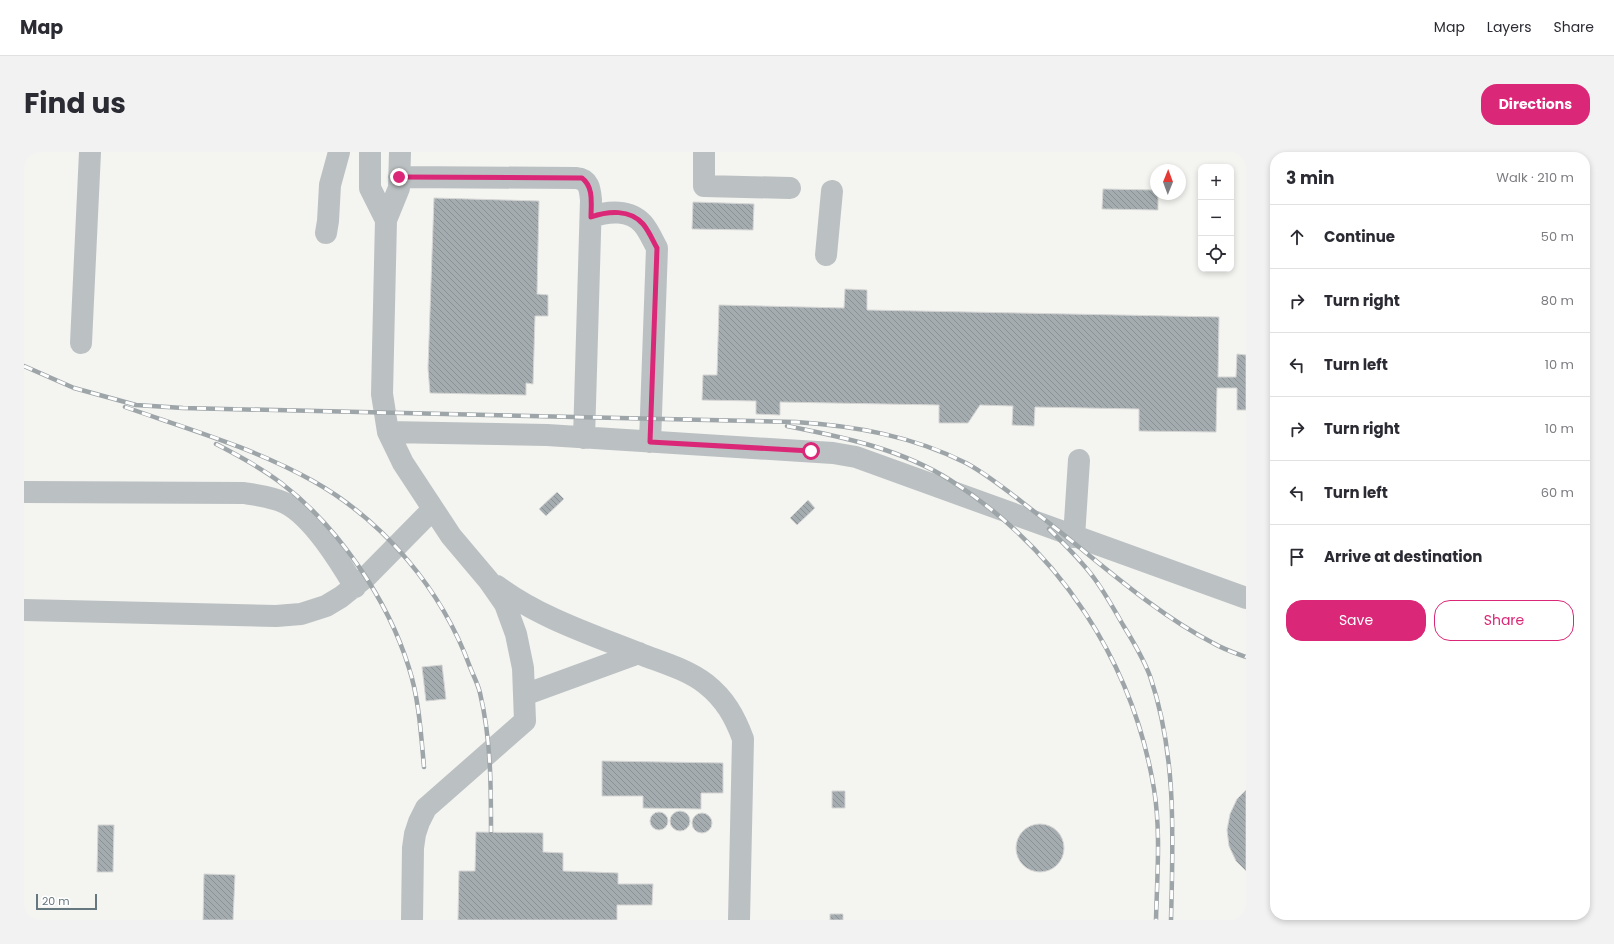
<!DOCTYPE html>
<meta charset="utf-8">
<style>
body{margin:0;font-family:Poppins,sans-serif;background:#f2f2f3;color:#2b2b33}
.controls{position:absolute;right:12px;top:12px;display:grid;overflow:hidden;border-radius:8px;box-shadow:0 2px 6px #0003}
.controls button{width:36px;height:36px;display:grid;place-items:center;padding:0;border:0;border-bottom:1px solid #e1e1e2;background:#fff;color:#2b2b33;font:20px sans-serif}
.compass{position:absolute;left:1126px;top:12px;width:36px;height:36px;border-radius:50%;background:#fff;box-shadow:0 2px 6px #0003;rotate:1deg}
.scale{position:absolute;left:12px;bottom:10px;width:61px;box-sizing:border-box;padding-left:4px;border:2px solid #66787f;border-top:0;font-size:11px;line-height:14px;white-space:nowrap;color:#66787f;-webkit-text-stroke:3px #fff;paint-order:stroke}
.stop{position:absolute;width:12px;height:12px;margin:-9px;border:3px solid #db2777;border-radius:50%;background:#fff}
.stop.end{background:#db2777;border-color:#fff;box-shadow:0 1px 4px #0008}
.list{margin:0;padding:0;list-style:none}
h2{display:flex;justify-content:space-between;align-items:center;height:52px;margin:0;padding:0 16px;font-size:17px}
h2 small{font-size:13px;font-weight:400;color:#7c7c81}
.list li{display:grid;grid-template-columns:26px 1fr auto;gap:12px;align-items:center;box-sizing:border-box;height:64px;padding:0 16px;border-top:1px solid #e1e1e2}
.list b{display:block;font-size:15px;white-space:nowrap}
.list em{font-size:13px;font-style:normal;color:#7c7c81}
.actions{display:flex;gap:8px;padding:12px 16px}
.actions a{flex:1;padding:9px 0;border:1px solid #db2777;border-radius:16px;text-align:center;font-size:14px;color:#db2777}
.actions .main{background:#db2777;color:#fff}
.icon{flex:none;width:22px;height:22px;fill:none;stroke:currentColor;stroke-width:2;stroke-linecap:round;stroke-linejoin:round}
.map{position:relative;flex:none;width:1222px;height:768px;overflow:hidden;border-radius:16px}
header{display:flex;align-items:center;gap:24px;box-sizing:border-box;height:56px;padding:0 20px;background:#fff;border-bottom:1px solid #e1e1e2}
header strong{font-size:19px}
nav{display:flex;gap:22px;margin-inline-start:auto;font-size:14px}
.intro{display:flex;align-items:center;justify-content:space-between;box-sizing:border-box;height:96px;padding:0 24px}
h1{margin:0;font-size:28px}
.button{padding:10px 18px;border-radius:16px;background:#db2777;color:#fff;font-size:14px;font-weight:700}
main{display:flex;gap:24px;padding:0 24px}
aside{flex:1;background:#fff;border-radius:16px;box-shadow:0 2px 6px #0003}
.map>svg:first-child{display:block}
</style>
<header>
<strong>Map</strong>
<nav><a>Map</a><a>Layers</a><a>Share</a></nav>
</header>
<div class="intro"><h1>Find us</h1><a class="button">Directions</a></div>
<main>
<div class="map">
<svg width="1222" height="768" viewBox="0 0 1222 768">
<defs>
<pattern id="building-back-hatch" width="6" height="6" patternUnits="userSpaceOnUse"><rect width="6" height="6" fill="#a4acaf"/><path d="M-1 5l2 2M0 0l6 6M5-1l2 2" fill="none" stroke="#899194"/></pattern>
</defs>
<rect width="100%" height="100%" fill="#f4f4f1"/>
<path fill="url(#building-back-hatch)" stroke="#d5d5d4" d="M1079 37 1132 38V42H1134V58L1078 57Z
M410 46 515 49 513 142 524 143V164H511L509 232 502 231V243L406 241 404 216Z
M669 50 730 52 729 78 668 77Z
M821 137 843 138V158L1195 165 1194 225H1212L1213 202 1222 203V258H1213V236H1193L1192 280 1115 279V257L1011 255 1010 274 988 273 989 254 956 253 944 271H915V253L756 250V263L732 262V249L678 248 679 223H693L695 153 820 156Z
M533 340 540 347 522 364 515 357Z
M784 348 791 356 773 373 766 366Z
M418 513 422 547 402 549 398 515Z
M578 609 699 611V641H677V657L619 656V644H578Z
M1222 638V719L1212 709 1205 694 1203 678 1206 662 1213 647Z
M808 639H821V656H808Z
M646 669a10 10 0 1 1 20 0a10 10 0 1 1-20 0Z
M626 669a9 9 0 1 1 18 0a9 9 0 1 1-18 0Z
M668 671a10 10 0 1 1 20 0a10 10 0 1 1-20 0Z
M992 696a24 24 0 1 1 48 0a24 24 0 1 1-48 0Z
M74 673H90L89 720H73Z
M452 680 519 681V700L539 701V719L594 721V732H629L628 753H593V768H434L435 719H451Z
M180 722 211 723 209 768H179Z
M806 762H819V768H806Z"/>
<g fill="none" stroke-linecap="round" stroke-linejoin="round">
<path stroke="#bbc0c2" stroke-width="22" d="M346 0V36L362 68 375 36 376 0
M680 0V34L766 36
M375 25 552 26C565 27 566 37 567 48L560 286
M567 65C584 59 606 57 619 72 625 79 629 89 633 96L626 290
M362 68 358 242 364 280 379 311 427 384 465 429 481 452 492 482 499 516 501 569 402 656 395 670 391 682 389 696 388 768
M302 81 304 69 306 33 315 0
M802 103 808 39
M57 191 66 0
M364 280 523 283 809 301 832 305 1222 446
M0 340 220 341C233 343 249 345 261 351 288 364 316 410 331 435
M1050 385 1055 308
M473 434C516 466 569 483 619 503 640 511 664 518 682 532 701 547 711 565 719 587L715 768
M0 458 252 464 277 462 302 454 317 445 342 425 409 357
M500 543 615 501"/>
<g stroke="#9da5a8" stroke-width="4.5">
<path id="rail" d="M0 214 50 236 112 253 159 256 772 270C832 274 888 284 942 311 968 325 992 346 1016 364 1071 406 1127 459 1189 491 1199 497 1211 501 1222 505
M101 255C164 277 230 296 289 329 360 369 418 438 446 515 449 523 454 532 456 541 467 587 467 633 467 680
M763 274C819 285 877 297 926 328 1035 397 1109 510 1130 637 1137 680 1133 725 1132 768
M192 292C213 303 238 316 257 331 314 374 364 448 385 516 395 547 397 582 400 615
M1025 377C1041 393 1057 408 1070 426 1081 441 1090 457 1099 473 1109 489 1119 506 1126 524 1153 603 1149 686 1147 768"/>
</g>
<use href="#rail" stroke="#fff" stroke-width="3" stroke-dasharray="9" stroke-linecap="butt"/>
</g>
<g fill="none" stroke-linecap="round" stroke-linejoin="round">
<path stroke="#db2777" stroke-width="5" d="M375 25 558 26C570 35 567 52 567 65 584 59 606 57 619 72 625 79 629 89 633 96L626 290 787 299"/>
</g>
</svg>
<div class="controls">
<button>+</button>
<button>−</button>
<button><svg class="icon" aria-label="locate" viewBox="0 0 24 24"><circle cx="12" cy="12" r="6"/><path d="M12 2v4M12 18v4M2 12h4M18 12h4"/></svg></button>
</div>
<svg class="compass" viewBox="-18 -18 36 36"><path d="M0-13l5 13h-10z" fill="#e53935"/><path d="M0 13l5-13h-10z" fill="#7c7c81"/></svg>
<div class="scale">20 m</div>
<div class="stop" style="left:787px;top:299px"></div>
<div class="stop end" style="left:375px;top:25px"></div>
</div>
<aside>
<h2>3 min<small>Walk · 210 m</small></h2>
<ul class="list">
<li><svg class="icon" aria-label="ahead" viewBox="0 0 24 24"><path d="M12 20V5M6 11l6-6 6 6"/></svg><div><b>Continue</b></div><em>50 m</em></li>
<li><svg class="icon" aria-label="right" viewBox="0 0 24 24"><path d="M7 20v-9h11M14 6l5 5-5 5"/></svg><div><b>Turn right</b></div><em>80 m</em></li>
<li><svg class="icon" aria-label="left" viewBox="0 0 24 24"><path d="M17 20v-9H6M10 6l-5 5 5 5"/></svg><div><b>Turn left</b></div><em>10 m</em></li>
<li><svg class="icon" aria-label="right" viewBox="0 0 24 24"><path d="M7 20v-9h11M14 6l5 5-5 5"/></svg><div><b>Turn right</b></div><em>10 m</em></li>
<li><svg class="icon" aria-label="left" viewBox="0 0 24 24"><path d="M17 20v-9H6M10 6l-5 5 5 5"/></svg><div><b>Turn left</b></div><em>60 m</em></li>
<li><svg class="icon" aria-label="arrive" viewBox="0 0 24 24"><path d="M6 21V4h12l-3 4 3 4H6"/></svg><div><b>Arrive at destination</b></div></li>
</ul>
<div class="actions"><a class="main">Save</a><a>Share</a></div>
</aside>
</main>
